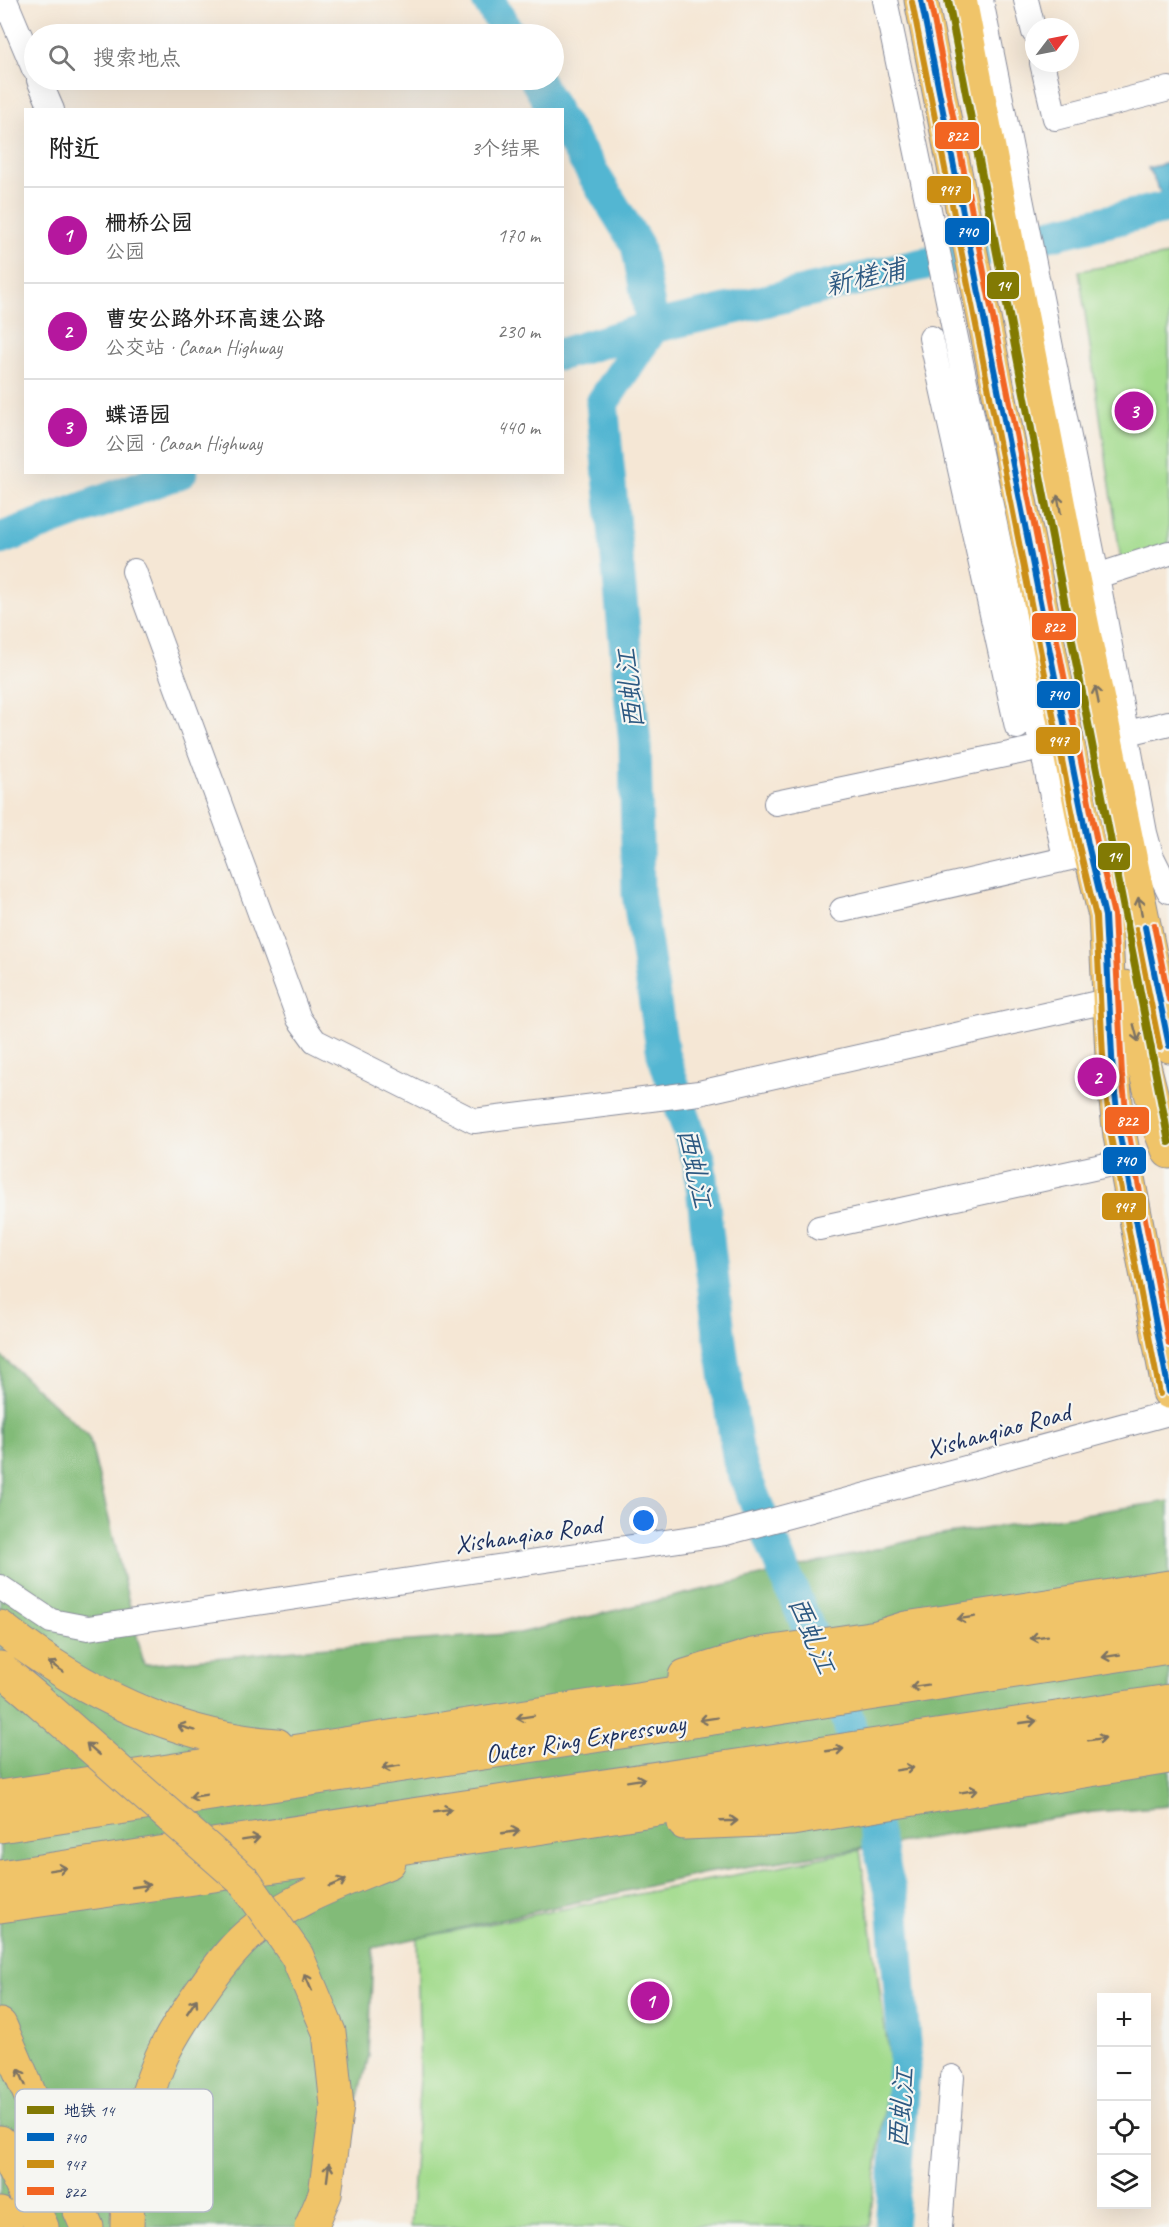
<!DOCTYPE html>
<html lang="zh">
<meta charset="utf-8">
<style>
body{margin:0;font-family:Caveat,"LXGW WenKai TC",sans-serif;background:#f2f2f2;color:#222}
.controls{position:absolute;right:18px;bottom:18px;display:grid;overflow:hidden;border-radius:0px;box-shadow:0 6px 24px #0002}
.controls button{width:54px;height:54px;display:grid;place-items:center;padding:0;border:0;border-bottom:2px solid #e0e0e0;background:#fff;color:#222;font:30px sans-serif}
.compass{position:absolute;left:1025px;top:18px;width:54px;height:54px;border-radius:50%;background:#fff;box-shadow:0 6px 24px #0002;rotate:58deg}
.you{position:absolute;left:644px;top:1521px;width:21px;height:21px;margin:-15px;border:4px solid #fff;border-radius:50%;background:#1a73e8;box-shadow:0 0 0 9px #1a73e833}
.badge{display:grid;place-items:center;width:39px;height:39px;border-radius:50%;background:#b5179e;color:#fff;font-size:20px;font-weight:700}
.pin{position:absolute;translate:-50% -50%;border:3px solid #fff;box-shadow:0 2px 6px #0006}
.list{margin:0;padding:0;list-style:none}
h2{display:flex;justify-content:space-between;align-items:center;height:78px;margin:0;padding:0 24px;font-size:26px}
h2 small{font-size:20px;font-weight:400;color:#767676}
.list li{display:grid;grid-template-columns:39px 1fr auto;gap:18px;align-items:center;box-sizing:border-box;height:96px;padding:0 24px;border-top:2px solid #e0e0e0}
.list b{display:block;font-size:22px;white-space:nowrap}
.list p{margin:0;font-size:20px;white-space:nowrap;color:#767676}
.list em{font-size:20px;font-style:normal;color:#767676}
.icon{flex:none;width:33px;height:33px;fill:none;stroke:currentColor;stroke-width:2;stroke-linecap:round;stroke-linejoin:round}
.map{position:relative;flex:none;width:1169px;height:2227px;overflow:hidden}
.search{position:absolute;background:#fff;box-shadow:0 6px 24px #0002;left:24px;top:24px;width:540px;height:66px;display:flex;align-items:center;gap:15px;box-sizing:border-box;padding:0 21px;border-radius:33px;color:#767676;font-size:22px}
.panel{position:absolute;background:#fff;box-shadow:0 6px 24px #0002;left:24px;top:108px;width:540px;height:366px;border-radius:0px}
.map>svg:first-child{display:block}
</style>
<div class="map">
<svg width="1169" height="2227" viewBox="0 0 1169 2227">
<rect width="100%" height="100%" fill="#f6f6f2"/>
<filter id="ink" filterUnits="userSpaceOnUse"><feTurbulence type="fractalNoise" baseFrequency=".0167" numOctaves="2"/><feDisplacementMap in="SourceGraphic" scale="12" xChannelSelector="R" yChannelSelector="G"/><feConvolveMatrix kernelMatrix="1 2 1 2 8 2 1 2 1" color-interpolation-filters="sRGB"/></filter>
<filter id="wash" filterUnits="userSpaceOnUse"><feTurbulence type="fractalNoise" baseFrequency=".008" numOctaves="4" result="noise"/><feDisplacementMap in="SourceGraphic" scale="24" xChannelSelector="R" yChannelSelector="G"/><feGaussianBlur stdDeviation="1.35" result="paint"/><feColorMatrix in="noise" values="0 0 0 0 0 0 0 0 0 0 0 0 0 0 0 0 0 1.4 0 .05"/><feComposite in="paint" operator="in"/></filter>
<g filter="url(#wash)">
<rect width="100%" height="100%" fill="#f5e7d5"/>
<path fill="#a3db8d" stroke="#5f8576" stroke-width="1.5" d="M1169 255V552L1122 568 1079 271Z
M860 1850 890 2063 869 2227H410L420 2078 417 1938Z"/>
<path fill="#82bb78" stroke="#4e756b" stroke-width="1.5" d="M0 1355 89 1436 144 1665 316 1648 520 1633 922 1538 1169 1501V1806L1093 1812 706 1873 373 1948 369 2056 327 2227H0Z"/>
<path fill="#53b6d2" stroke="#377298" stroke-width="1.5" d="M1169 163V209L1148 168Z"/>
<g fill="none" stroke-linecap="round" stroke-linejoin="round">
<path stroke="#53b6d2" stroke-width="33" d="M488 0 509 34
M536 80 554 110
M562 123 637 245 653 327 602 403 635 744 638 894 663 1054 699 1162 721 1349 739 1461 784 1572 848 1719 893 1903 905 2055 891 2227
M562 354 653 327 1169 207
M0 539 181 472"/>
</g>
</g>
<g filter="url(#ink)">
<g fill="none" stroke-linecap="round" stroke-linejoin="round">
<g stroke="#888b9a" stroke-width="26">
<path id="minor" d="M5 0 34 69
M885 0 1065 858
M981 0 1097 576 1145 833 1151 855 1169 891
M1026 0 1034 32
M1042 63 1055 118 1169 89
M39 80 52 110
M931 338 1017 727
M134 571 299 1019 315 1041 474 1121 699 1093 1111 1000
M1082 578 1097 576 1169 553
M1111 737 1169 723
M776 803 1057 744
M842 910 1079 856
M819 1228 1125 1161
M0 1587 51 1621 88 1628 726 1533 1169 1413
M940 2227 952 2077"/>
</g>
<g stroke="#888b9a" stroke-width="35">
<path id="highway" d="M921 0 1088 844 1105 916 1113 1076 1120 1136 1169 1392
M960 0 1073 579 1169 1046
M1124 987 1161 1132 1169 1152
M0 1627C80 1690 174 1738 277 1745
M0 1668 38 1700
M685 1676 753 1655 877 1637 906 1628 1169 1587
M0 1797 1118 1625 1169 1619
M684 1823 792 1819 1169 1757
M0 1826 766 1710 1169 1647
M0 1877 1169 1701
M0 1906 544 1827 1169 1728
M0 2025 87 2227
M0 2142 42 2227
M0 2214 6 2227
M127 2227C127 2170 139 2110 161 2058 171 2035 187 2012 201 1992 215 1972 230 1951 248 1935 288 1900 340 1882 389 1862"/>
</g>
<use href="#minor" stroke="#fff" stroke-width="24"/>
<use href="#highway" stroke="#f0c469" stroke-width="33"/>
<g stroke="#888b9a" stroke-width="35" stroke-linecap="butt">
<path id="highway-bridge" d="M38 1700 245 1882 297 1956 329 2032 337 2106 325 2194 311 2227"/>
</g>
<use href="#highway-bridge" stroke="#f0c469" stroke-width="33"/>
<g stroke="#f6f6f2" stroke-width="10">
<path id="bus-1" d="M921 0 1088 844 1105 916 1113 1076 1120 1136 1169 1392
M1145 927 1169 1046"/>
</g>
<g stroke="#f6f6f2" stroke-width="10">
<path id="bus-2" d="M912 2 1079 846 1096 917 1104 1076 1111 1137 1160 1394
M1136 929 1160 1048"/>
</g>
<g stroke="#f6f6f2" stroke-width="10">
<path id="bus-3" d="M930 0 1097 842 1114 915 1122 1075 1129 1135 1169 1344
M1154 925 1169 1000"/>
</g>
<use href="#bus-1" stroke="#0065bd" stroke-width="6"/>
<use href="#bus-2" stroke="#cb8e13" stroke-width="6"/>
<use href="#bus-3" stroke="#f26522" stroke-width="6"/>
<g stroke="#f6f6f2" stroke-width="12">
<path id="metro-1" d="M948 0 1169 1142"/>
</g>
<use href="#metro-1" stroke="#827a04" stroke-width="8"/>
</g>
<defs><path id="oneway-shaft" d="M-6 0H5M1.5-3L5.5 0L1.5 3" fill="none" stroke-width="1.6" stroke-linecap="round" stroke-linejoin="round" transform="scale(1.5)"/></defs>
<g stroke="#7b7263">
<use href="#oneway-shaft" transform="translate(1059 504) rotate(-101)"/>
<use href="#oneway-shaft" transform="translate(1097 695) rotate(-101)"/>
<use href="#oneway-shaft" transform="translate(1140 906) rotate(-102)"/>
<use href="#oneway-shaft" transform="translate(1136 1033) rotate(75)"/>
<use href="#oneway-shaft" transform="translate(966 1618) rotate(171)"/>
<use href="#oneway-shaft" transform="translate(1039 1637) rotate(171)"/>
<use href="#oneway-shaft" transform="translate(1111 1656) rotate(171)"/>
<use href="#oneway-shaft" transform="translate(56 1667) rotate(-146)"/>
<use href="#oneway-shaft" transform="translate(919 1686) rotate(171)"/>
<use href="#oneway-shaft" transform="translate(525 1717) rotate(171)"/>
<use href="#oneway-shaft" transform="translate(708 1719) rotate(171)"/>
<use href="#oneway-shaft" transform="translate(1028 1722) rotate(-8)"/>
<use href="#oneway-shaft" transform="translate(186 1728) rotate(-163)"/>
<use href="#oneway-shaft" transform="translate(1097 1739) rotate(-9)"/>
<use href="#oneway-shaft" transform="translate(93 1749) rotate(-139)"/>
<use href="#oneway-shaft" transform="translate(835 1750) rotate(-8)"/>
<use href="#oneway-shaft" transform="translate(391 1767) rotate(171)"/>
<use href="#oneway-shaft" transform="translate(905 1769) rotate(-9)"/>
<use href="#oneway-shaft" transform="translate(636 1780) rotate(-9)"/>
<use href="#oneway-shaft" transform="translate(969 1791) rotate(-10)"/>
<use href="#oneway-shaft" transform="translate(198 1796) rotate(171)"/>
<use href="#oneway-shaft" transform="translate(443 1810) rotate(-9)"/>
<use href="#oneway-shaft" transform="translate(729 1821) rotate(-2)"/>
<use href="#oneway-shaft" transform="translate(511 1832) rotate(-8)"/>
<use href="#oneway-shaft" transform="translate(251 1839) rotate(-9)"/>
<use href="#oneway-shaft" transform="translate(58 1869) rotate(-9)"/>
<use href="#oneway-shaft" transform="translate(338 1883) rotate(-22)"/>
<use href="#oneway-shaft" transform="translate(141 1886) rotate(-8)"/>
<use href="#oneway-shaft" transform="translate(308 1982) rotate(-113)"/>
<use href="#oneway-shaft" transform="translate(192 2006) rotate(-56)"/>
<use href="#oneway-shaft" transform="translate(22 2077) rotate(-113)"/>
<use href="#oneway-shaft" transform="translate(328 2172) rotate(-83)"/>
</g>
</g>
<g text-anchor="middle" stroke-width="4.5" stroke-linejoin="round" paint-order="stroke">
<g font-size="26" fill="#1b2f5e" stroke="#f6f6f2">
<text transform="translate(998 1430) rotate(-15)" y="9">Xishanqiao Road</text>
<text transform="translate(528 1534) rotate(-8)" y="9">Xishanqiao Road</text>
<text transform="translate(585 1738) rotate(-9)" y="9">Outer Ring Expressway</text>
</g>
<g font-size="27" font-style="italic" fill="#2c5881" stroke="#f6f6f2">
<text transform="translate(865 277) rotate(-13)" y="9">新槎浦</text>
<text transform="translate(630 689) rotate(-96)" y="9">西虬江</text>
<text transform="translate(695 1168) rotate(78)" y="9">西虬江</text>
<text transform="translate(812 1635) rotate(67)" y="9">西虬江</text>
<text transform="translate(901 2108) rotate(-85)" y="9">西虬江</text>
</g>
</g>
<rect x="15" y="2089" width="198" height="123" rx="9" fill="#f6f6f2" stroke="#b4bac6" stroke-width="1.5"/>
<rect x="27" y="2106" width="27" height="8" fill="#827a04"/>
<rect x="27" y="2133" width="27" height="8" fill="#0065bd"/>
<rect x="27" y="2160" width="27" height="8" fill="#cb8e13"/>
<rect x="27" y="2187" width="27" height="8" fill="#f26522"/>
<g font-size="16" fill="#1b2f5e">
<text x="64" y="2116">地铁 14</text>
<text x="64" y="2143">740</text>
<text x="64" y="2170">947</text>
<text x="64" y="2197">822</text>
</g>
<g stroke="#f6f6f2" stroke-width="2">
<rect x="934" y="121" width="46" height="29" rx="6" fill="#f26522"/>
<rect x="926" y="175" width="46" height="29" rx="6" fill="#cb8e13"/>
<rect x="944" y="217" width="46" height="29" rx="6" fill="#0065bd"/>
<rect x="986" y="271" width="34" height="29" rx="6" fill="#827a04"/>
<rect x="1031" y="612" width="46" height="29" rx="6" fill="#f26522"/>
<rect x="1036" y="680" width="45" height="29" rx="6" fill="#0065bd"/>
<rect x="1035" y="726" width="46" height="29" rx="6" fill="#cb8e13"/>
<rect x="1097" y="842" width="34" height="29" rx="6" fill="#827a04"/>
<rect x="1104" y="1106" width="46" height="29" rx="6" fill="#f26522"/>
<rect x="1102" y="1146" width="45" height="29" rx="6" fill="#0065bd"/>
<rect x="1101" y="1192" width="46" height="29" rx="6" fill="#cb8e13"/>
</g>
<g font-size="16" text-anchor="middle" font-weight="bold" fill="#fff">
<text x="957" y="141">822</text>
<text x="949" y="195">947</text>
<text x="967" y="237">740</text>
<text x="1003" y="291">14</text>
<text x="1054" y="632">822</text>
<text x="1058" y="700">740</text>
<text x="1058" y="746">947</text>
<text x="1114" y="862">14</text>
<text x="1127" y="1126">822</text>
<text x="1125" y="1166">740</text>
<text x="1124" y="1212">947</text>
</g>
</svg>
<div class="controls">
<button>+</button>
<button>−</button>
<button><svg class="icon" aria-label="locate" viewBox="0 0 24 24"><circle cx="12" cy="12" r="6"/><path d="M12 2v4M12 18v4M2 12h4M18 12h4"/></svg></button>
<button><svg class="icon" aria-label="layers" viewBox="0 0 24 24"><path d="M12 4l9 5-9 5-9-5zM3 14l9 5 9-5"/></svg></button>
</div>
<svg class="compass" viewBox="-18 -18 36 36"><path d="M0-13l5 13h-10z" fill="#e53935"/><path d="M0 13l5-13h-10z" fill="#767676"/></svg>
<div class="you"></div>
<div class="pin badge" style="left:650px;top:2001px">1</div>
<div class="pin badge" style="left:1097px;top:1077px">2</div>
<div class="pin badge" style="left:1134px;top:411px">3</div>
<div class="search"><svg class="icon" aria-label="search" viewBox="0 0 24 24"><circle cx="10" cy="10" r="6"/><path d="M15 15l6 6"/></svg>搜索地点</div>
<section class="panel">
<h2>附近<small>3个结果</small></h2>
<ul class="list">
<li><span class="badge">1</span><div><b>栅桥公园</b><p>公园</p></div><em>170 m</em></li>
<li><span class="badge">2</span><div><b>曹安公路外环高速公路</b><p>公交站 · Caoan Highway</p></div><em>230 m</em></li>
<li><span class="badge">3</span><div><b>蝶语园</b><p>公园 · Caoan Highway</p></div><em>440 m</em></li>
</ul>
</section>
</div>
